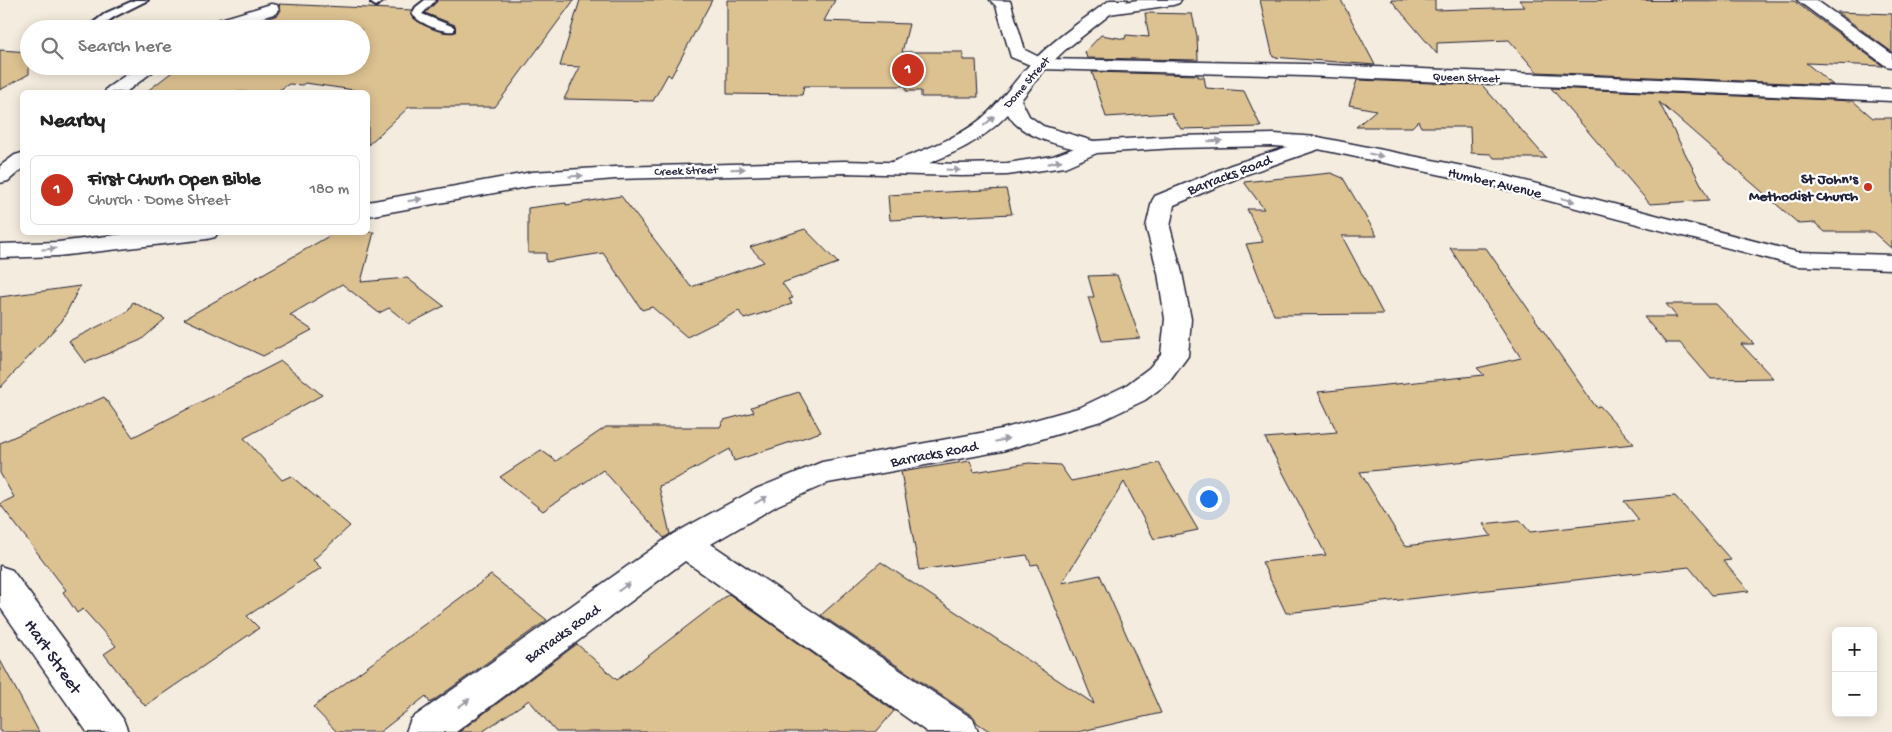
<!DOCTYPE html>
<meta charset="utf-8">
<style>
body{margin:0;font-family:"Gochi Hand",sans-serif;background:#f2f2f2;color:#222}
.controls{position:absolute;right:15px;bottom:15px;display:grid;overflow:hidden;border-radius:8px;box-shadow:0 2px 12px #0003}
.controls button{width:45px;height:45px;display:grid;place-items:center;padding:0;border:0;border-bottom:1px solid #e0e0e0;background:#fff;color:#222;font:25px sans-serif}
.you{position:absolute;left:1208px;top:498px;width:18px;height:18px;margin:-12px;border:4px solid #fff;border-radius:50%;background:#1a73e8;box-shadow:0 0 0 8px #1a73e833}
.badge{display:grid;place-items:center;width:32px;height:32px;border-radius:50%;background:#c8321e;color:#fff;font-size:16px;font-weight:700}
.pin{position:absolute;translate:-50% -50%;border:2px solid #fff;box-shadow:0 1px 5px #0006}
.list{margin:0;padding:0;list-style:none}
h2{display:flex;justify-content:space-between;align-items:center;height:65px;margin:0;padding:0 20px;font-size:21px}
h2 small{font-size:16px;font-weight:400;color:#767676}
.list li{display:grid;grid-template-columns:32px 1fr auto;gap:15px;align-items:center;box-sizing:border-box;height:70px;margin:0 10px 10px;padding:0 10px;border:1px solid #e0e0e0;border-radius:8px}
.list b{display:block;font-size:19px;white-space:nowrap}
.list p{margin:0;font-size:16px;white-space:nowrap;color:#767676}
.list em{font-size:16px;font-style:normal;color:#767676}
.icon{flex:none;width:28px;height:28px;fill:none;stroke:currentColor;stroke-width:2;stroke-linecap:round;stroke-linejoin:round}
.map{position:relative;flex:none;width:1892px;height:732px;overflow:hidden}
.search{position:absolute;background:#fff;box-shadow:0 2px 12px #0003;left:20px;top:20px;width:350px;height:55px;display:flex;align-items:center;gap:12px;box-sizing:border-box;padding:0 18px;border-radius:28px;color:#767676;font-size:19px}
.panel{position:absolute;background:#fff;box-shadow:0 2px 12px #0003;left:20px;top:90px;width:350px;height:145px;border-radius:8px}
.map>svg:first-child{display:block}
</style>
<div class="map">
<svg width="1892" height="732" viewBox="0 0 1892 732">
<rect width="100%" height="100%" fill="#f4ecde"/>
<filter id="ink" filterUnits="userSpaceOnUse"><feTurbulence type="fractalNoise" baseFrequency=".02" numOctaves="2"/><feDisplacementMap in="SourceGraphic" scale="10" xChannelSelector="R" yChannelSelector="G"/><feConvolveMatrix kernelMatrix="1 2 1 2 8 2 1 2 1" color-interpolation-filters="sRGB"/></filter>
<g filter="url(#ink)">
<path fill="#dcc191" stroke="#22223b" d="M438 0H574L495 107H409L368 145V92L305 83 302 85 289 84 276 92H146L180 66H361V29H234L278 15 281 10 279 4 412 10 411 15 424 25 443 32H455V25L425 13Z
M580 0H712L671 77 668 74 653 101 564 99 580 67 560 66Z
M727 0H835L824 21 909 24 902 52H963V60H976L978 97H921V91H906V86H804L802 95 727 94Z
M1260 0H1341L1375 65 1273 57Z
M1391 0H1435V10L1525 7 1519 0 1794 1 1883 66 1806 63 1833 85 1537 72 1509 40 1437 43V54Z
M1837 12 1892 14V52Z
M1145 13 1192 14 1197 36 1198 60 1087 58 1085 52 1101 35 1125 39 1126 35 1149 37Z
M0 50 29 52V74L0 90Z
M1092 72 1198 75V77H1204L1206 88 1244 91 1261 127 1181 129 1171 113 1106 117Z
M1357 80 1482 85 1546 158H1494L1491 154 1471 153 1470 127H1421L1418 121 1412 127H1356L1376 110 1349 105Z
M1551 88 1853 101 1873 118H1892V249L1873 232H1825L1815 223 1799 224 1659 102 1709 200 1650 204Z
M1331 173 1343 178 1377 236H1342L1383 314 1274 315 1246 244 1263 242 1247 209H1264L1244 182Z
M1006 189 1012 214 890 220 888 195Z
M621 196 691 287 764 262 750 247 805 229 838 263 782 283 793 298 789 299 792 304 744 319 739 311 687 337 652 307 642 310 603 253 546 262V253H528V208L566 203V205Z
M336 232H374L361 282 407 278 444 306 409 324 389 308 379 313 342 284 290 315 312 330 263 356 184 319Z
M1450 248H1486L1596 407 1600 406 1634 444 1360 472 1405 546 1491 536 1483 524 1520 520 1530 532 1639 520 1624 501 1675 496 1731 560 1723 561 1749 591 1712 595 1689 567 1286 613 1262 562 1326 555 1265 438 1337 432 1318 392 1484 375 1477 368 1521 358Z
M1117 275 1140 338 1102 341 1088 297H1094L1088 276Z
M80 286 62 321 0 388V297Z
M133 302 165 319 141 340 85 363 69 341 127 312Z
M1666 304H1716L1754 344H1741L1773 378 1711 379 1680 343H1666L1644 317H1677Z
M281 361 322 395 244 438 282 480 291 476 350 526 313 560 321 568 247 616 259 628 145 706 104 654 116 646 83 609 77 613 63 592 66 590 0 504 14 497 0 473V443L104 397 133 437Z
M799 392 821 432 734 461 730 449 670 482 659 486 670 534 664 538 603 470 543 511 500 477 541 450 556 461 606 427H720L724 420 754 412 751 407Z
M970 461 974 472 1029 463 1060 465 1071 481 1159 463 1198 530 1154 539 1124 482 1062 583 1100 575 1161 713 1078 732H991L977 723 974 717 821 615 881 562 1094 704 1038 564 1031 565 1027 555 919 570 901 472Z
M491 575 547 620 430 703 426 696 380 732H337L313 707Z
M729 594 894 711 876 732H556L529 700 482 732H459L577 644 617 680Z
M0 660 39 732H0Z"/>
<g fill="none" stroke-linecap="round" stroke-linejoin="round">
<g stroke="#22223b" stroke-width="4">
<path id="service" d="M135 0H148L114 17 97 29H85L106 13Z
M374 0H385L376 6 371 3Z
M425 0H436L422 14 454 27V31C442 33 419 23 412 14L416 7Z"/>
</g>
<g stroke="#22223b" stroke-width="3">
<path id="minor" d="M990 0 1010 1 1025 50 1043 59 1305 64 1892 89V101L1305 76 1040 69 1011 57 996 6Z
M1138 0H1181L1179 3 1173 5 1109 14 1103 13 1101 9 1103 5Z
M1797 0H1816L1892 54V67L1886 66Z
M271 4 277 5 279 9 277 13 225 29H199L201 25Z
M139 66H160L126 92H105L107 88Z
M1318 137 1325 139 1328 143 1325 147 1247 174 1174 205 1170 227 1182 273 1191 319 1188 356 1169 382 1145 400 1101 421 1002 451 828 483 778 505 711 544 973 719 978 732H927L685 561 456 732H406L411 719 673 534 756 489 822 462 1002 429 1081 407 1125 386 1149 368 1161 354 1165 319 1158 273 1146 227 1152 201 1155 196 1231 165Z
M22 153V169L8 181 0 183V166L15 155Z
M0 566 12 570 123 719 128 732H87L0 607Z"/>
</g>
<g stroke="#22223b" stroke-width="3">
<path id="tertiary" d="M1110 0H1128L1065 50 1046 68 1021 100 1029 116 1043 126 1100 143 1103 147 1100 151 1093 153C1067 147 1021 139 1008 114 977 146 948 155 908 172L900 173 892 172 889 167 892 162C923 150 955 140 981 119 1002 101 1016 78 1035 59 1057 37 1084 19 1110 0Z"/>
</g>
<g stroke="#22223b" stroke-width="3">
<path id="secondary" d="M1274 134 1318 137 1487 171 1797 252 1892 255V269L1797 266 1485 184 1318 149 1274 146 1175 148 1097 153 1065 167 1007 175 961 176 844 173 615 179 532 186 368 216V202L532 172 615 167 844 161 961 164 1007 163 1053 156 1093 141 1175 136Z
M140 232H218L215 237 207 239 58 256 0 258V244L58 242Z"/>
</g>
<use href="#service" fill="#fff" fill-rule="evenodd"/>
<use href="#minor" fill="#fff" fill-rule="evenodd"/>
<use href="#tertiary" fill="#fff" fill-rule="evenodd"/>
<use href="#secondary" fill="#fff" fill-rule="evenodd"/>
</g>
<defs><path id="oneway-solid" d="M-6-.8H1V-3.2L6.5 0L1 3.2V.8H-6Z" transform="scale(1.25)"/></defs>
<g fill="#9c9ca7">
<use href="#oneway-solid" transform="translate(989 121) rotate(-41)"/>
<use href="#oneway-solid" transform="translate(1215 141) rotate(-1)"/>
<use href="#oneway-solid" transform="translate(1376 155) rotate(12)"/>
<use href="#oneway-solid" transform="translate(1055 162) rotate(-13)"/>
<use href="#oneway-solid" transform="translate(738 169) rotate(-1)"/>
<use href="#oneway-solid" transform="translate(953 170) rotate(3)"/>
<use href="#oneway-solid" transform="translate(576 176) rotate(-4)"/>
<use href="#oneway-solid" transform="translate(415 200) rotate(-10)"/>
<use href="#oneway-solid" transform="translate(1568 200) rotate(15)"/>
<use href="#oneway-solid" transform="translate(49 249) rotate(-3)"/>
<use href="#oneway-solid" transform="translate(1002 440) rotate(-14)"/>
<use href="#oneway-solid" transform="translate(761 500) rotate(-29)"/>
<use href="#oneway-solid" transform="translate(624 587) rotate(-36)"/>
<use href="#oneway-solid" transform="translate(464 703) rotate(-36)"/>
</g>
</g>
<circle fill="#c8321e" stroke="#fff" stroke-width="2" cx="1868" cy="187" r="5"/>
<g text-anchor="middle" stroke-width="4.5" stroke-linejoin="round" paint-order="stroke">
<g font-size="12" fill="#22223b" stroke="#fff">
<text transform="translate(1466 77) rotate(2)" y="4">Queen Street</text>
<text transform="translate(1026 82) rotate(-49)" y="4">Dome Street</text>
<text transform="translate(686 170) rotate(-2)" y="4">Creek Street</text>
</g>
<g font-size="15" fill="#22223b" stroke="#fff">
<text transform="translate(1229 174) rotate(-21)" y="5">Barracks Road</text>
<text transform="translate(1495 182) rotate(13)" y="5">Humber Avenue</text>
<text transform="translate(934 453) rotate(-11)" y="5">Barracks Road</text>
<text transform="translate(562 633) rotate(-36)" y="5">Barracks Road</text>
</g>
<g font-size="15" font-weight="bold" fill="#22223b" stroke="#fff" text-anchor="end">
<text x="1858" y="183">St John's<tspan x="1858" dy="17">Methodist Church</tspan></text>
</g>
<g font-size="18" fill="#22223b" stroke="#fff">
<text transform="translate(54 656) rotate(55)" y="6">Hart Street</text>
</g>
</g>
</svg>
<div class="controls">
<button>+</button>
<button>−</button>
</div>
<div class="you"></div>
<div class="pin badge" style="left:908px;top:70px">1</div>
<div class="search"><svg class="icon" aria-label="search" viewBox="0 0 24 24"><circle cx="10" cy="10" r="6"/><path d="M15 15l6 6"/></svg>Search here</div>
<section class="panel">
<h2>Nearby<small></small></h2>
<ul class="list">
<li><span class="badge">1</span><div><b>First Churh Open Bible</b><p>Church · Dome Street</p></div><em>180 m</em></li>
</ul>
</section>
</div>
